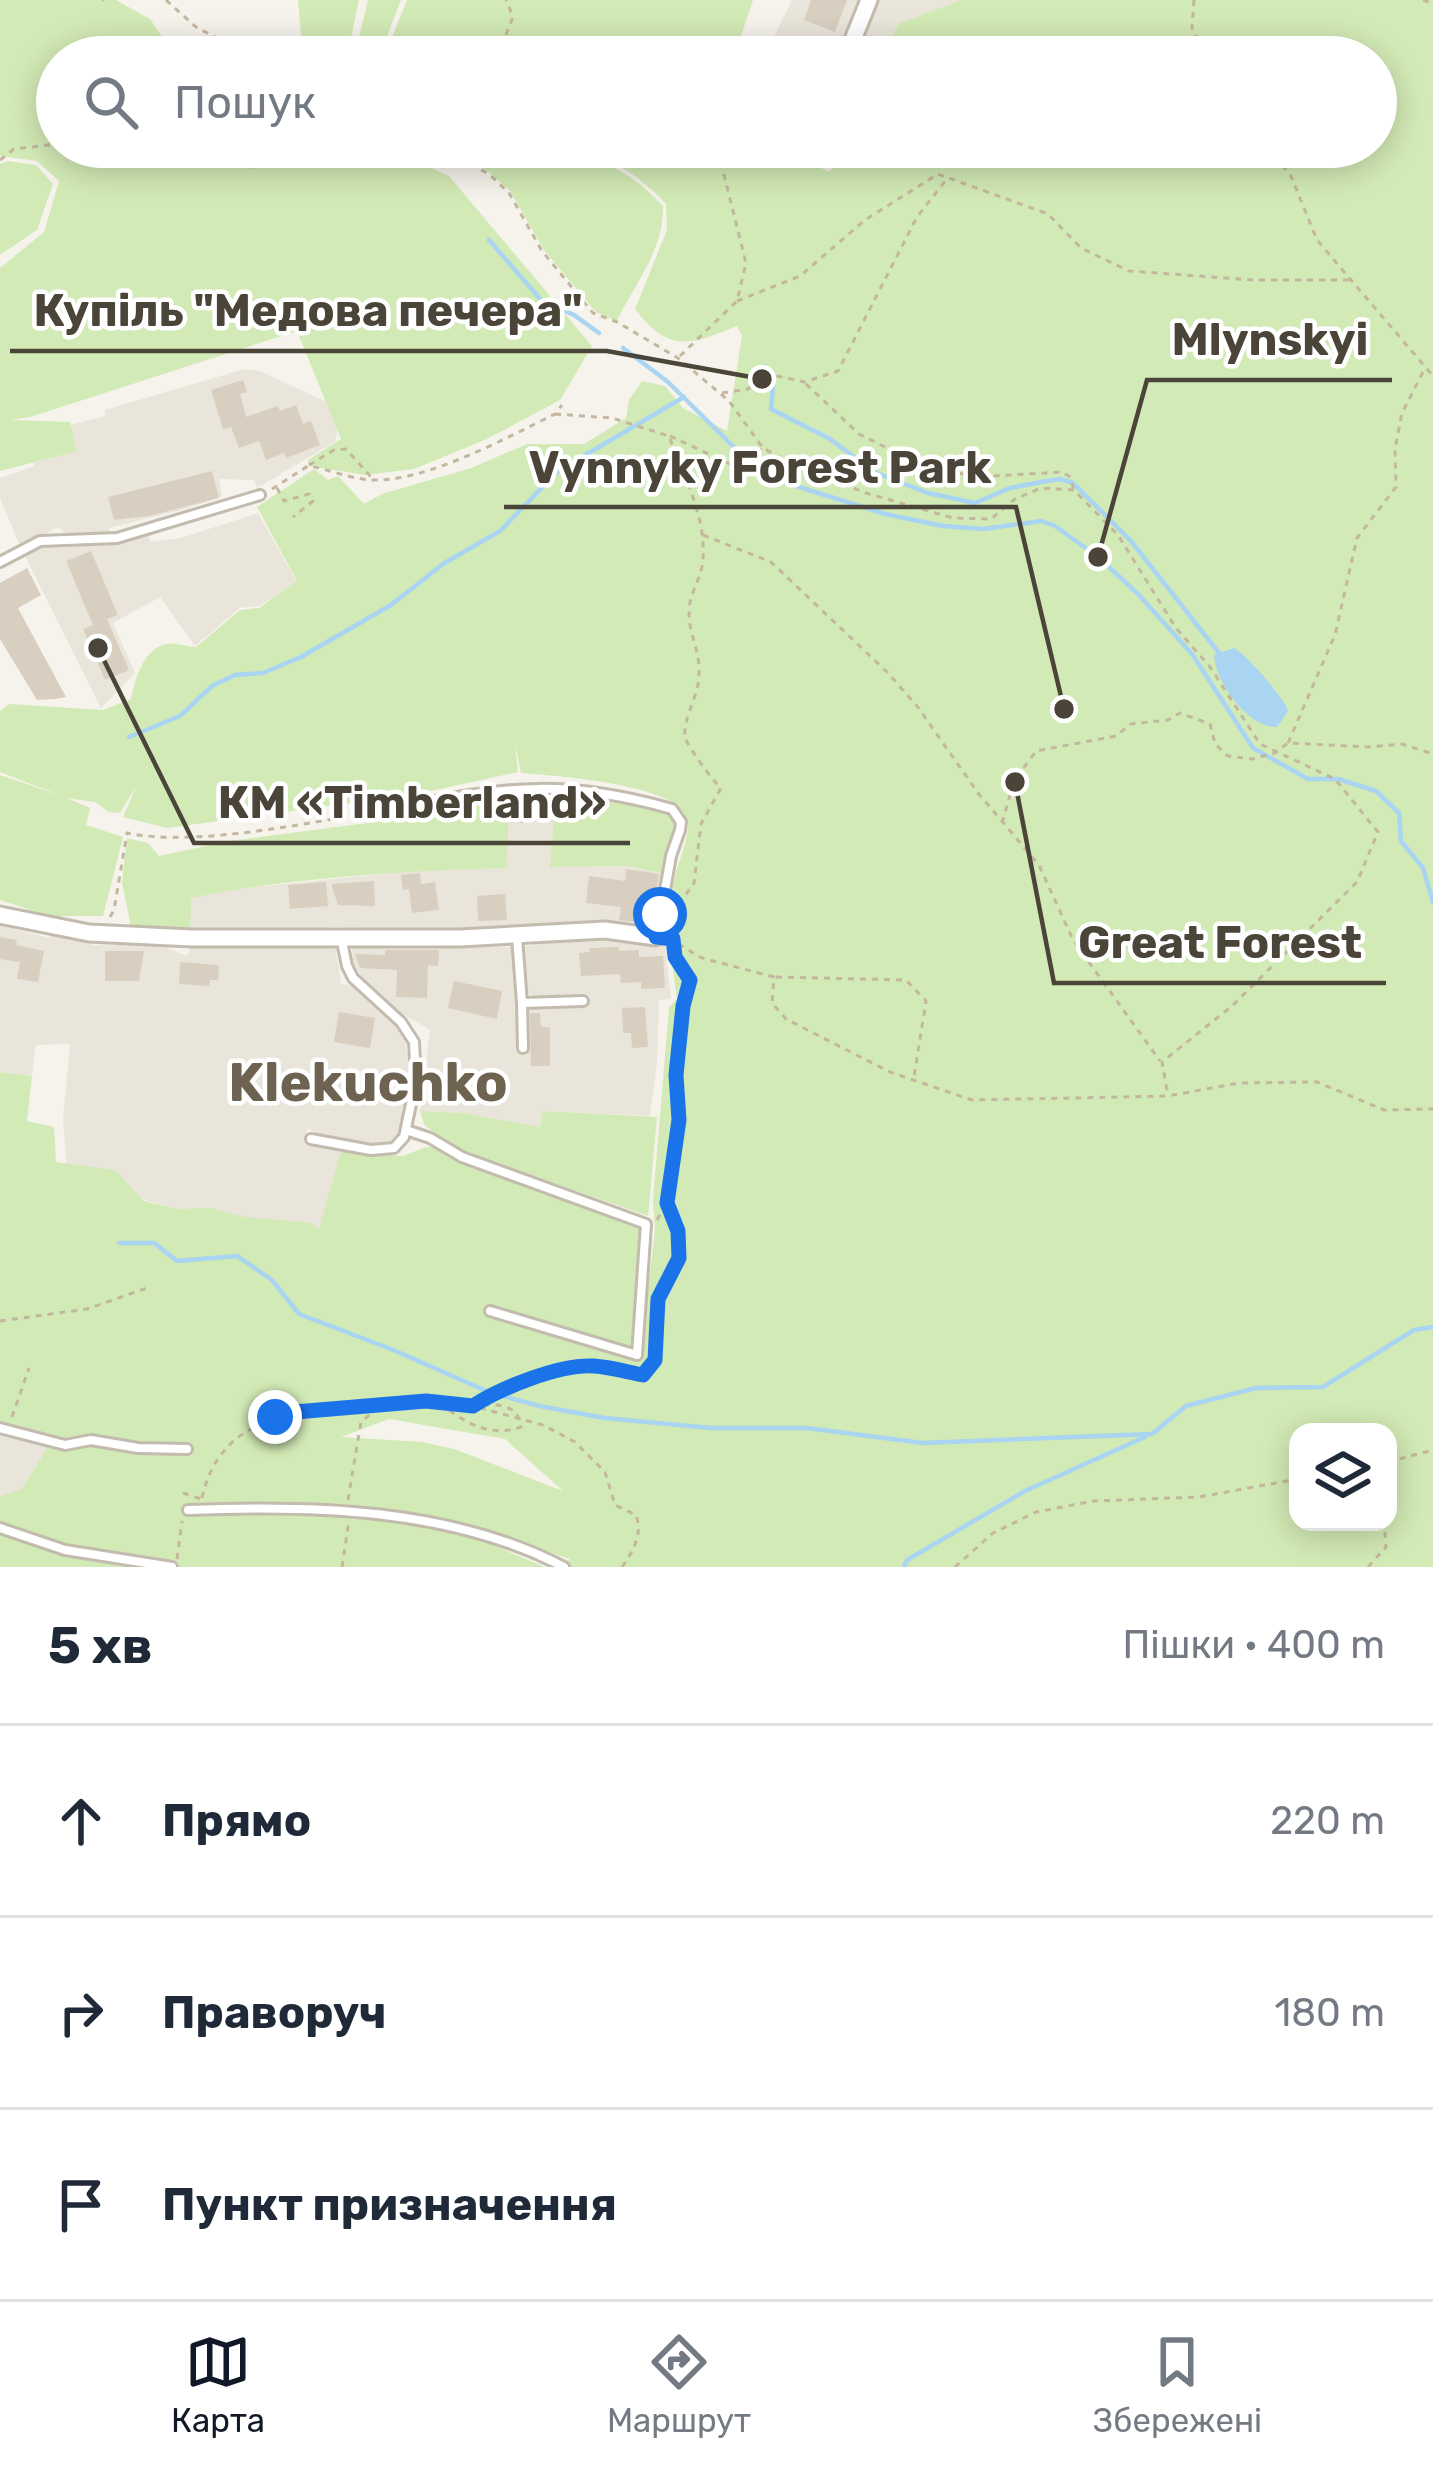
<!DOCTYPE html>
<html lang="uk">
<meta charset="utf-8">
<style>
body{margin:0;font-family:Rubik,sans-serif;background:#f2f2f3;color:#1f2937}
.controls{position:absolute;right:36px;bottom:36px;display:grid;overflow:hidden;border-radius:24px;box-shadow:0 6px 30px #0003}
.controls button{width:108px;height:108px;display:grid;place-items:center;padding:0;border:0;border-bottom:3px solid #e0e1e3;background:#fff;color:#1f2937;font:60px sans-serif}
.stop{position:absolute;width:36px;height:36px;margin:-27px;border:9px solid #1a73e8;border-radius:50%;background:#fff}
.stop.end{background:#1a73e8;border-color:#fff;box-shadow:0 3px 12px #0008}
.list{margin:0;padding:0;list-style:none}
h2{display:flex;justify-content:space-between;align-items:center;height:156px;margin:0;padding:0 48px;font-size:51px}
h2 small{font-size:39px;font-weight:400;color:#747a83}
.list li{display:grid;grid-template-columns:78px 1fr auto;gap:36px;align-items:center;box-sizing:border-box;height:192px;padding:0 48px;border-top:3px solid #e0e1e3}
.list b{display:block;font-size:45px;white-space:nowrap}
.list em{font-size:39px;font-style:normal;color:#747a83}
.icon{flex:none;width:66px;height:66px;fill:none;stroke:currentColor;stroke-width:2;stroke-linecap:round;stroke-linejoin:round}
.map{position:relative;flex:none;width:1433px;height:1567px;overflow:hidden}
.search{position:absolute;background:#fff;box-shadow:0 6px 30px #0003;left:36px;right:36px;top:36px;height:132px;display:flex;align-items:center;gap:30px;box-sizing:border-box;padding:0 42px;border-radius:66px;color:#747a83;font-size:45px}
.sheet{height:732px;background:#fff}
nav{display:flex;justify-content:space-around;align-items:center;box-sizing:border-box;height:168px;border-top:3px solid #e0e1e3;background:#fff;font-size:33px;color:#747a83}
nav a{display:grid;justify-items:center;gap:6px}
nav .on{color:#111827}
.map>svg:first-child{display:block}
</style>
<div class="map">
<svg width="1433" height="1567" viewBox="0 0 1433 1567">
<rect width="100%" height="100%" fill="#f6f3ec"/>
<path fill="#eae5da" d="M792 0H865L844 51 830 55 801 47 799 53 810 57H764Z
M874 0H987L912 57 850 56Z
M244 369 260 371 335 406 338 428 335 442 257 488 254 480 219 479 222 496 185 509 109 528V533L100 535 65 533 58 527 20 546 0 498V478L34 466 33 460 76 451 70 425 105 416V410Z
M258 513 297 582 259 606 240 608 195 646 160 597 113 623 135 673 101 708 24 554 54 542 114 544 147 534 151 542 181 538Z
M556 794 551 867 626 866 662 873 653 928 601 923 464 930 332 927 269 932 190 930V898L237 889 418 870 506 868 509 795Z
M0 925 48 938 50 935 94 945 158 944 187 956 192 944 327 942 335 946 341 984 350 985 404 1032 410 1080 400 1135 394 1141 378 1145 320 1135 307 1128 305 1145 341 1151 315 1247 68 1179 63 1119 70 1044 36 1045 32 1076 0 1072Z
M598 936 665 944 671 998 659 1001 657 1063 650 1116 544 1111 541 1127 465 1113 420 1111 430 1030 398 1011 364 980 353 962 352 943 512 947 521 1050 527 1048 526 1010 587 1005 586 996 535 998 528 992 525 946Z
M0 1431 49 1445 1 1525H0Z"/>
<path fill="#d2eab5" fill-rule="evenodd" d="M0 0H116L150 19 176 57H57V147H296L309 159 386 147 449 176 592 346 560 400 487 439 414 469 365 475 309 466 308 460 341 439 297 331 30 417 10 420 70 422 77 451 0 471V268L44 232 59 181 37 161 0 156Z
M298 0H359L347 57H303Z
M368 0H401L379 57H354Z
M407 0H753L734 57H384Z
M961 0H1433V1567H560L570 1559 474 1528 388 1509 384 1517 483 1541 545 1567H0V1496L22 1489 49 1445 65 1448 76 1444 0 1423V1072L32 1076 27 1121 54 1127 56 1162 115 1170 144 1201 178 1209 212 1208 245 1217 311 1223 319 1229 341 1151 403 1156 426 1147H437L465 1165 640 1225 643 1230 633 1353 489 1306 487 1314 636 1360 641 1352 655 1230 653 1200 669 1007 677 999C671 958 666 922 674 880 677 863 693 833 686 817 673 783 555 776 521 773L515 744 518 772 417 794 167 828 123 817 136 787 120 813 109 812 95 802 67 798 90 808 86 825 123 837 103 916H62L61 920 0 900V775L62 796 0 772V711L9 704 103 710 131 699C135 680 143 648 167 644 176 642 186 647 196 647L240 610 259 608 297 581 257 507 314 469 328 480 338 476 364 504 382 494 471 468 527 444H584L626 418 629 400 642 381 665 386 683 408 727 431 742 336 737 326C690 345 670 354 635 309L667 230 666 204C640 177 616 159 579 152 617 168 634 175 663 206 664 251 635 282 617 321L596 312 544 250 510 191 489 172 445 147H774L830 172 843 147H1376V57H883L898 24ZM389 1419 505 1439 563 1491 454 1449 422 1442 341 1437ZM1298 1432H1388V1522H1298Z
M8 161 36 165 53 184 37 230 0 255V164Z
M556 794 600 796 671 815 676 826 662 873 626 866 550 867Z
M509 795 507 868C402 871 294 877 191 898L190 930 131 927 122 882 127 838 148 843 159 856 230 841 413 817Z
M420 1111 465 1113 540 1127 543 1111 657 1117 648 1216 451 1147 424 1124Z"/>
<path fill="#a9d4f2" d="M1234 648C1246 654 1285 699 1288 711L1277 727C1249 729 1215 682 1214 655Z"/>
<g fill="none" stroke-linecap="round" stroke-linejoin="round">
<path stroke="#a9d4f2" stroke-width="4.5" d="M489 240 542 301 574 315 599 333
M623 348 668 382 749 462 780 481 885 514 943 526 983 529 1042 521 1055 526 1098 557 1137 593 1192 654 1253 748 1308 779H1338L1376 791 1399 813 1401 841 1423 868 1433 902
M765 366 773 387 771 409 830 439 874 472 928 493 975 503 1010 488 1041 482 1060 479 1073 483 1131 541 1219 653
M762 379 758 388 769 381 772 383
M129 737 180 716 212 686 235 675 263 673 301 657 391 605 443 564 500 531 558 471 684 397
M119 1243H154L177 1261 237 1256 272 1280 299 1314 391 1349 491 1393 540 1406 604 1418 711 1428H807L923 1443 1152 1434 1186 1406 1256 1388 1323 1387 1414 1330 1433 1327
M904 1567 907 1560 1025 1491 1145 1437"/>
</g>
<path fill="#d8cfc1" d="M811 0H847L835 32 804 20Z
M243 380 247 392 240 394 246 417 278 406 280 411 296 405 303 424 311 421 320 445 286 458 284 453 266 460 259 441 239 448 231 427 223 429 211 390Z
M212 471 219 498 149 516 114 520 108 497Z
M91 551 118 615 107 619 129 670 105 680 83 629 93 625 66 561Z
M27 568 41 595 18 608 66 697 55 699 37 700 0 639V583Z
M511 798 554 799V813L525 812 524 823H511Z
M626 869 659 874 651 924 619 920 621 907 586 903 589 876 625 881Z
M420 873 421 884 435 882 439 910 412 913 409 889 403 890 401 875Z
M374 881 375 906 338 905 331 884Z
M326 882 328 906 290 909 288 885Z
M505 894 507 920 478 921 477 896Z
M0 937 17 940 16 945 44 951 38 982 17 979 20 962 0 959Z
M619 947V951L639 950V957L663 956 665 988 641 989V982L621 983 620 974 581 976 579 953 590 952 589 948Z
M385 950H439L438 966 428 965 427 998 396 997 397 970 360 968 355 954 385 955Z
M105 951H144L139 981H105Z
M180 962 219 965 218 980H210L209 986 179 984Z
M454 981 502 991 497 1019 448 1008Z
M645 1007 648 1047 632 1048 631 1033H623L622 1008Z
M339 1012 375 1018 370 1048 334 1042Z
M530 1013H540L541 1027H550V1066H531Z"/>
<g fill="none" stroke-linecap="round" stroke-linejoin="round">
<g stroke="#c2bbae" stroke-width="14">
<path id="service" d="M0 562 40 541 117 538 260 495
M406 807C510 785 569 780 672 809L681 822 680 830 671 856 657 935
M517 937 522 1003 583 1001
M522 1003 523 1048
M406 1130 430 1138 462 1157 646 1224 637 1355 490 1311
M311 1139 371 1150 394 1148 404 1137 416 1081 414 1042 401 1022 353 978 347 966 341 937
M0 1428 65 1445 91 1440 138 1448 187 1449
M188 1510C313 1505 451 1508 564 1567
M0 1528 65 1550 172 1567"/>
</g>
<g stroke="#c2bbae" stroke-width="21">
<path id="minor" d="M846 57 869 0
M0 915 89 933 192 938H460L605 930 656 937"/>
</g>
<path stroke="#c4b79f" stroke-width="3" stroke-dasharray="6 6" stroke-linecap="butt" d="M103 0 104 1
M166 0 196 27 253 57
M1194 0 1192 28 1207 57
M1423 0 1433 3
M497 57 513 17 506 0
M158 147C208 159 262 185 304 147
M439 147 489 174 509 193 542 251 593 313 617 322 678 358 729 401 763 448 786 461 866 493 953 518 991 519 1015 499 1041 488 1074 490 1118 535 1176 628 1210 667 1260 744 1335 779 1378 832 1357 882 1232 1006 1162 1062 1168 1096
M481 147V151
M1267 147 1291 176 1317 240 1433 376
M0 160 14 149 57 144
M737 301 800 276 865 220 938 174 1048 214 1081 248 1129 271 1253 280H1351
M680 356 737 301 746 263 717 147
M806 384 859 434 917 463 975 477 1061 472 1069 476 1074 490
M722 393 748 389 768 374 805 382 838 371 917 217 946 180
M555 414 612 418 669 436C683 475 706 515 703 559 702 578 689 593 689 612 689 639 703 652 698 684 695 700 683 722 685 737 687 746 713 781 721 788L701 824 694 883 672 914
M670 436 730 464 739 463 763 448
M309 465 334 450 346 449 372 478
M277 488 284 501 309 494 313 501 293 517
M272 489 308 466C329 469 350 479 372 480 426 482 506 438 555 414L562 405
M703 535 771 562 887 672 917 706 978 793 1039 865 1073 940 1160 1061
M1288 743 1335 635 1357 538 1396 487 1395 449 1402 413 1424 370
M1002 823 1014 781 1036 751 1116 736 1131 724 1168 720 1180 713 1210 724 1215 744 1228 756 1252 759 1275 753 1288 743 1369 747 1402 744 1433 754
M110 917 114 910 127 833C200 848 318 820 394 809
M668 938 702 958 774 977 772 1003 786 1019 890 1072 972 1100 1168 1096 1239 1083 1317 1082 1384 1110 1433 1109
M776 977 906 980 926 1001 914 1077
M657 1220 667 1203
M0 1321 87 1309 150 1287
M440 1403C464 1423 491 1438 521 1427 519 1404 497 1404 478 1405
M12 1417 29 1368
M1388 1462 1433 1450
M1388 1482 1393 1463
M183 1493 201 1499
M202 1498C221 1412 299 1412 369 1406 404 1403 438 1398 473 1406
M348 1500 361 1422 380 1406
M177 1559 182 1521
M342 1567 349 1521
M622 1567C633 1551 643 1535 636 1515L615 1505 605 1472 575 1442 543 1425 473 1406C502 1388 559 1364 594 1366 610 1367 627 1372 643 1375L655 1360 658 1299 679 1258 678 1231 667 1203 678 1120 676 1075 683 1006 690 980 675 957 673 939
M955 1567 993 1533 1036 1512 1094 1501 1199 1497 1298 1479
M1368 1567 1386 1547 1384 1522"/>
<use href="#service" stroke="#fff" stroke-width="8"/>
<use href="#minor" stroke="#fff" stroke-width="15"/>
</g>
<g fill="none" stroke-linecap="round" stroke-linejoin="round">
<path stroke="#1a73e8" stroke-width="15" d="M275 1417 295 1412 426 1401 473 1406C501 1388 559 1364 594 1366 610 1367 627 1372 643 1375L655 1360 658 1299 679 1258 678 1231 667 1203 679 1120 676 1075 683 1006 690 980 675 957 673 939 656 937 660 914"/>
</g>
<g text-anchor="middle" stroke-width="9" stroke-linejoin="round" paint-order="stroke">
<g font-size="54" font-weight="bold" fill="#6e6250" stroke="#fff">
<text x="368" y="1101">Klekuchko</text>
</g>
</g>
<path fill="none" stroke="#4b4439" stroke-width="4.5" d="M762 379L607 351H10M1098 557L1147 380H1392M1064 709L1016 507H504M98 648L194 843H630M1015 782L1054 983H1386"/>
<g fill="#4b4439" stroke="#fff" stroke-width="4.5">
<circle cx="762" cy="379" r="12"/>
<circle cx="1098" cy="557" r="12"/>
<circle cx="1064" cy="709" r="12"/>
<circle cx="98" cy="648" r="12"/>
<circle cx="1015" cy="782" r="12"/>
</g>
<g font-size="45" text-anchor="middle" font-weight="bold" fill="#4b4439" stroke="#fff" stroke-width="9" stroke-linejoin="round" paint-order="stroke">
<text x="308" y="326">Купіль "Медова печера"</text>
<text x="1270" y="355">Mlynskyi</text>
<text x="760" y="483">Vynnyky Forest Park</text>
<text x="412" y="818">КМ «Timberland»</text>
<text x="1220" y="958">Great Forest</text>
</g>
</svg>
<div class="controls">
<button><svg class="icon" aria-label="layers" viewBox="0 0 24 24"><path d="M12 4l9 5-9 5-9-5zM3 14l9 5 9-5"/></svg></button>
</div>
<div class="stop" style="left:660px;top:914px"></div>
<div class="stop end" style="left:275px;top:1417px"></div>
<div class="search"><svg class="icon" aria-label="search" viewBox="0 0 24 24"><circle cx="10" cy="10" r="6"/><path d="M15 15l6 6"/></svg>Пошук</div>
</div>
<section class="sheet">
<h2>5 хв<small>Пішки · 400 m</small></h2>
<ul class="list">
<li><svg class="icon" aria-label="ahead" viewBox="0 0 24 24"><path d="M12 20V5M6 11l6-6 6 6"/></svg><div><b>Прямо</b></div><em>220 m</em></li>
<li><svg class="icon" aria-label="right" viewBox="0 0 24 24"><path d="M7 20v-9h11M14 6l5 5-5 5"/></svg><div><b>Праворуч</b></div><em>180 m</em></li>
<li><svg class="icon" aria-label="arrive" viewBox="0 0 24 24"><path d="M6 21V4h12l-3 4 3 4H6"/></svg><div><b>Пункт призначення</b></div></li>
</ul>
</section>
<nav>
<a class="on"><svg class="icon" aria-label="map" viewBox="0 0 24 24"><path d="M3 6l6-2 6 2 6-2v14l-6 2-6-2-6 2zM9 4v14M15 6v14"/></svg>Карта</a>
<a><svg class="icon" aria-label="directions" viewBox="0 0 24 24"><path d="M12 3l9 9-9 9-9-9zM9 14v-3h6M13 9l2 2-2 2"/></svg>Маршрут</a>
<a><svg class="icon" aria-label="saved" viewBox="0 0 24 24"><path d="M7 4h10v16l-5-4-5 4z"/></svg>Збережені</a>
</nav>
